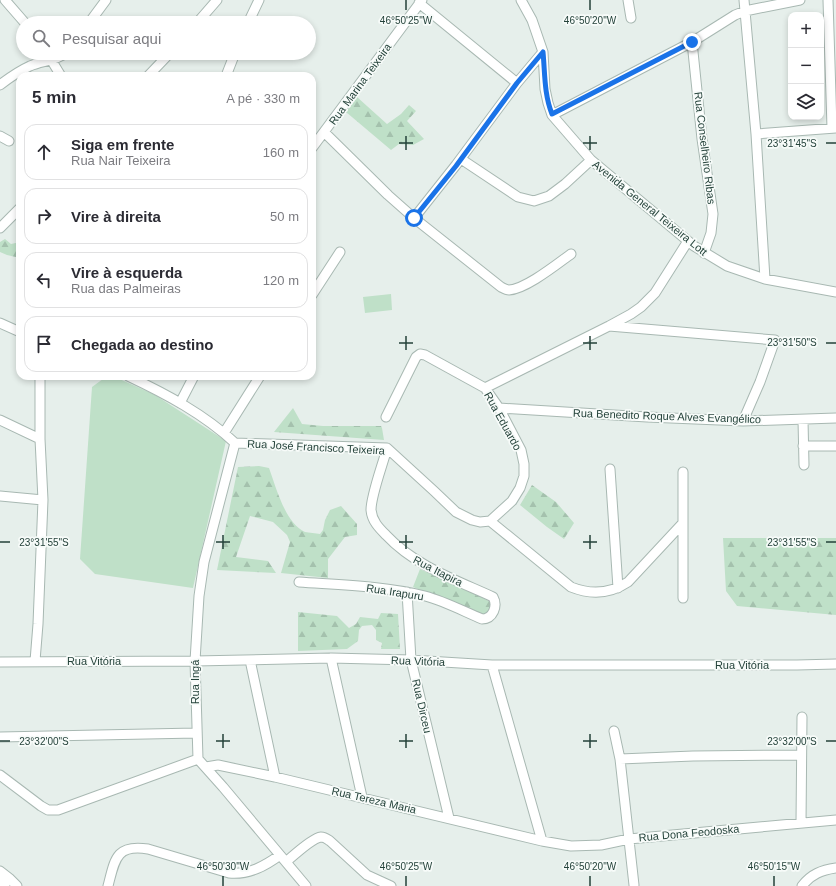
<!DOCTYPE html>
<html lang="pt">
<meta charset="utf-8">
<style>
body{margin:0;font-family:Arial,sans-serif;background:#f2f2f3;color:#2b2b33}
.controls{position:absolute;right:12px;top:12px;display:grid;overflow:hidden;border-radius:8px;box-shadow:0 2px 6px #0003}
.controls button{width:36px;height:36px;display:grid;place-items:center;padding:0;border:0;border-bottom:1px solid #e1e1e2;background:#fff;color:#2b2b33;font:20px sans-serif}
.stop{position:absolute;width:12px;height:12px;margin:-9px;border:3px solid #1a73e8;border-radius:50%;background:#fff}
.stop.end{background:#1a73e8;border-color:#fff;box-shadow:0 1px 4px #0008}
.list{margin:0;padding:0;list-style:none}
h2{display:flex;justify-content:space-between;align-items:center;height:52px;margin:0;padding:0 16px;font-size:17px}
h2 small{font-size:13px;font-weight:400;color:#7c7c81}
.list li{display:grid;grid-template-columns:26px 1fr auto;gap:12px;align-items:center;box-sizing:border-box;height:56px;margin:0 8px 8px;padding:0 8px;border:1px solid #e1e1e2;border-radius:12px}
.list b{display:block;font-size:15px;white-space:nowrap}
.list p{margin:0;font-size:13px;white-space:nowrap;color:#7c7c81}
.list em{font-size:13px;font-style:normal;color:#7c7c81}
.icon{flex:none;width:22px;height:22px;fill:none;stroke:currentColor;stroke-width:2;stroke-linecap:round;stroke-linejoin:round}
.map{position:relative;flex:none;width:836px;height:886px;overflow:hidden}
.search{position:absolute;background:#fff;box-shadow:0 2px 6px #0003;left:16px;top:16px;width:300px;height:44px;display:flex;align-items:center;gap:10px;box-sizing:border-box;padding:0 14px;border-radius:22px;color:#7c7c81;font-size:15px}
.panel{position:absolute;background:#fff;box-shadow:0 2px 6px #0003;left:16px;top:72px;width:300px;height:308px;border-radius:12px}
.map>svg:first-child{display:block}
</style>
<div class="map">
<svg width="836" height="886" viewBox="0 0 836 886">
<defs>
<pattern id="forest-firs" width="22" height="20" patternUnits="userSpaceOnUse"><rect width="22" height="20" fill="#bfe0c8"/><path d="M5 1l3.5 6h-7zM16 11l3.5 6h-7z" fill="#a4c1ad"/></pattern>
</defs>
<rect width="100%" height="100%" fill="#e6efeb"/>
<path fill="url(#forest-firs)" d="M357 97 387 124 401 114 409 105 416 111 407 121 424 139 413 145 399 144 391 150 346 112Z
M5 239 11 244 20 242V258L7 255 0 252V242Z
M293 408 302 424 323 426H381L382 428 384 440 274 432Z
M259 466 269 468C276 487 285 523 305 532 309 533 316 533 320 534L323 530 325 520 330 510 341 506 357 524V535L345 537 328 559V578L281 573 290 542 287 535 273 522 250 516 236 557 268 561 276 573 217 570 238 467Z
M532 485 556 502 574 523 564 539 547 527 520 505Z
M723 538H836V615L737 606 726 591Z
M420 569 489 601 492 606 485 616 413 587Z
M298 612 337 616 349 628 356 624 360 617 378 619 381 613 398 614 400 649H381L382 643 376 640V630L372 625 362 626 359 630 358 641 347 649 298 651Z"/>
<path fill="#bfe0c8" d="M391 294 392 310 365 313 363 297Z
M107 376H113L155 395 226 441 193 588 95 574 80 559 92 387Z"/>
<g fill="none" stroke-linecap="round" stroke-linejoin="round">
<g stroke="#a8b8b2" stroke-width="11">
<path id="minor" d="M5 0 25 23
M521 0 532 20 543 52 545 89 548 103 552 115 591 160 694 246 727 266 765 279 836 292
M628 0 631 18
M744 0 756 134 765 279
M828 0 832 128
M419 3 517 83
M89 23 106 0
M197 23 217 0
M248 23 259 0
M692 42 702 139 713 214 711 233 704 253
M47 53 61 76
M148 76 170 53
M226 76 235 53
M0 85C9 78 19 71 30 66 42 61 55 61 66 53
M552 115 692 42 735 15 745 11 800 0
M324 132 388 195 414 218 501 287C503 288 506 290 509 290 526 289 557 264 571 254
M756 134 836 128
M0 136 9 141
M312 148 422 0
M461 159 518 197 534 201 549 196 565 184 591 160
M414 218 456 165 517 83 543 52
M0 228 20 208
M312 295 340 252
M0 323 20 332
M609 326 775 340 760 382 743 421
M128 376C166 394 204 414 235 443
M485 388 609 326 631 314 641 307 655 293 688 241
M180 403 194 376
M499 408 647 417 743 421 836 418
M386 417 416 357 420 354 425 355 485 388 499 408 521 450 524 464V476L520 488 512 501 490 521
M0 420 40 439
M803 420 804 465
M224 433 260 376
M235 443 204 562 199 596 195 661 198 759 223 787 306 886
M235 443 387 448 434 491 456 512 472 520 480 522 490 521
M803 446H836
M610 469 618 588
M683 472V598
M0 496 43 500
M490 521 571 587C591 595 610 594 628 582L682 524
M299 582C341 585 384 586 425 596 444 601 463 611 482 619 493 619 498 606 493 597 456 580 415 566 386 535 379 528 372 521 371 510 371 495 383 464 387 448
M407 592 411 660 449 818
M331 658 362 797
M250 660 275 777
M35 661 38 624 43 500 40 439V376
M0 662 195 661 331 658 411 660 492 665H797L836 664
M492 665 542 841
M614 731 620 759 634 885
M0 737 196 733
M620 759 693 756 801 755
M206 767 218 765 275 777 542 841 571 846 601 845 629 839 836 820
M0 775 41 806 48 810H58L198 759
M801 823 802 717
M286 862C293 856 312 838 321 837 325 837 327 839 330 841L367 875 391 886
M0 871 9 878 17 886
M0 877 5 886
M108 886C115 859 116 844 148 849L229 873C249 875 265 866 280 855
M802 886C811 874 822 870 836 868"/>
</g>
<use href="#minor" stroke="#fff" stroke-width="9"/>
</g>
<g fill="none" stroke-linecap="round" stroke-linejoin="round">
<path stroke="#1a73e8" stroke-width="5" d="M414 218 456 166 517 83 543 52C545 73 544 94 552 114L692 42"/>
</g>
<path fill="none" stroke="#24423a" stroke-width="1.5" d="M406 0V10M590 0V10M406 136V150M590 136V150M399 143H413M583 143H597M826 143H836M406 336V350M590 336V350M399 343H413M583 343H597M826 343H836M223 535V549M406 535V549M590 535V549M0 542H10M216 542H230M399 542H413M583 542H597M826 542H836M223 734V748M406 734V748M590 734V748M0 741H10M216 741H230M399 741H413M583 741H597M826 741H836M223 876V886M406 876V886M590 876V886M774 876V886"/>
<g text-anchor="middle" stroke-width="3.5" stroke-linejoin="round" paint-order="stroke">
<g font-size="11" fill="#24423a" stroke="#f7fbf9">
<text transform="translate(360 84) rotate(-54)" y="4">Rua Marina Teixeira</text>
<text transform="translate(705 148) rotate(83)" y="4">Rua Conselheiro Ribas</text>
<text transform="translate(650 208) rotate(39)" y="4">Avenida General Teixeira Lott</text>
<text transform="translate(667 416) rotate(2)" y="4">Rua Benedito Roque Alves Evangélico</text>
<text transform="translate(503 421) rotate(61)" y="4">Rua Eduardo</text>
<text transform="translate(316 447) rotate(3)" y="4">Rua José Francisco Teixeira</text>
<text transform="translate(438 571) rotate(27)" y="4">Rua Itapira</text>
<text transform="translate(395 592) rotate(9)" y="4">Rua Irapuru</text>
<text x="94" y="665">Rua Vitória</text>
<text transform="translate(418 661) rotate(2)" y="4">Rua Vitória</text>
<text x="742" y="669">Rua Vitória</text>
<text transform="translate(195 682) rotate(-90)" y="4">Rua Ingá</text>
<text transform="translate(422 706) rotate(77)" y="4">Rua Dirceu</text>
<text transform="translate(374 800) rotate(13)" y="4">Rua Tereza Maria</text>
<text transform="translate(689 833) rotate(-5)" y="4">Rua Dona Feodoska</text>
</g>
</g>
<g font-size="10" text-anchor="middle" fill="#24423a" stroke="#f7fbf9" stroke-width="3.5" stroke-linejoin="round" paint-order="stroke">
<text x="406" y="24">46°50'25"W</text>
<text x="590" y="24">46°50'20"W</text>
<text x="792" y="147">23°31'45"S</text>
<text x="792" y="346">23°31'50"S</text>
<text x="44" y="546">23°31'55"S</text>
<text x="792" y="546">23°31'55"S</text>
<text x="44" y="745">23°32'00"S</text>
<text x="792" y="745">23°32'00"S</text>
<text x="223" y="870">46°50'30"W</text>
<text x="406" y="870">46°50'25"W</text>
<text x="590" y="870">46°50'20"W</text>
<text x="774" y="870">46°50'15"W</text>
</g>
</svg>
<div class="controls">
<button>+</button>
<button>−</button>
<button><svg class="icon" aria-label="layers" viewBox="0 0 24 24"><path d="M12 4l9 5-9 5-9-5zM3 14l9 5 9-5"/></svg></button>
</div>
<div class="stop" style="left:414px;top:218px"></div>
<div class="stop end" style="left:692px;top:42px"></div>
<div class="search"><svg class="icon" aria-label="search" viewBox="0 0 24 24"><circle cx="10" cy="10" r="6"/><path d="M15 15l6 6"/></svg>Pesquisar aqui</div>
<section class="panel">
<h2>5 min<small>A pé · 330 m</small></h2>
<ul class="list">
<li><svg class="icon" aria-label="ahead" viewBox="0 0 24 24"><path d="M12 20V5M6 11l6-6 6 6"/></svg><div><b>Siga em frente</b><p>Rua Nair Teixeira</p></div><em>160 m</em></li>
<li><svg class="icon" aria-label="right" viewBox="0 0 24 24"><path d="M7 20v-9h11M14 6l5 5-5 5"/></svg><div><b>Vire à direita</b></div><em>50 m</em></li>
<li><svg class="icon" aria-label="left" viewBox="0 0 24 24"><path d="M17 20v-9H6M10 6l-5 5 5 5"/></svg><div><b>Vire à esquerda</b><p>Rua das Palmeiras</p></div><em>120 m</em></li>
<li><svg class="icon" aria-label="arrive" viewBox="0 0 24 24"><path d="M6 21V4h12l-3 4 3 4H6"/></svg><div><b>Chegada ao destino</b></div></li>
</ul>
</section>
</div>
